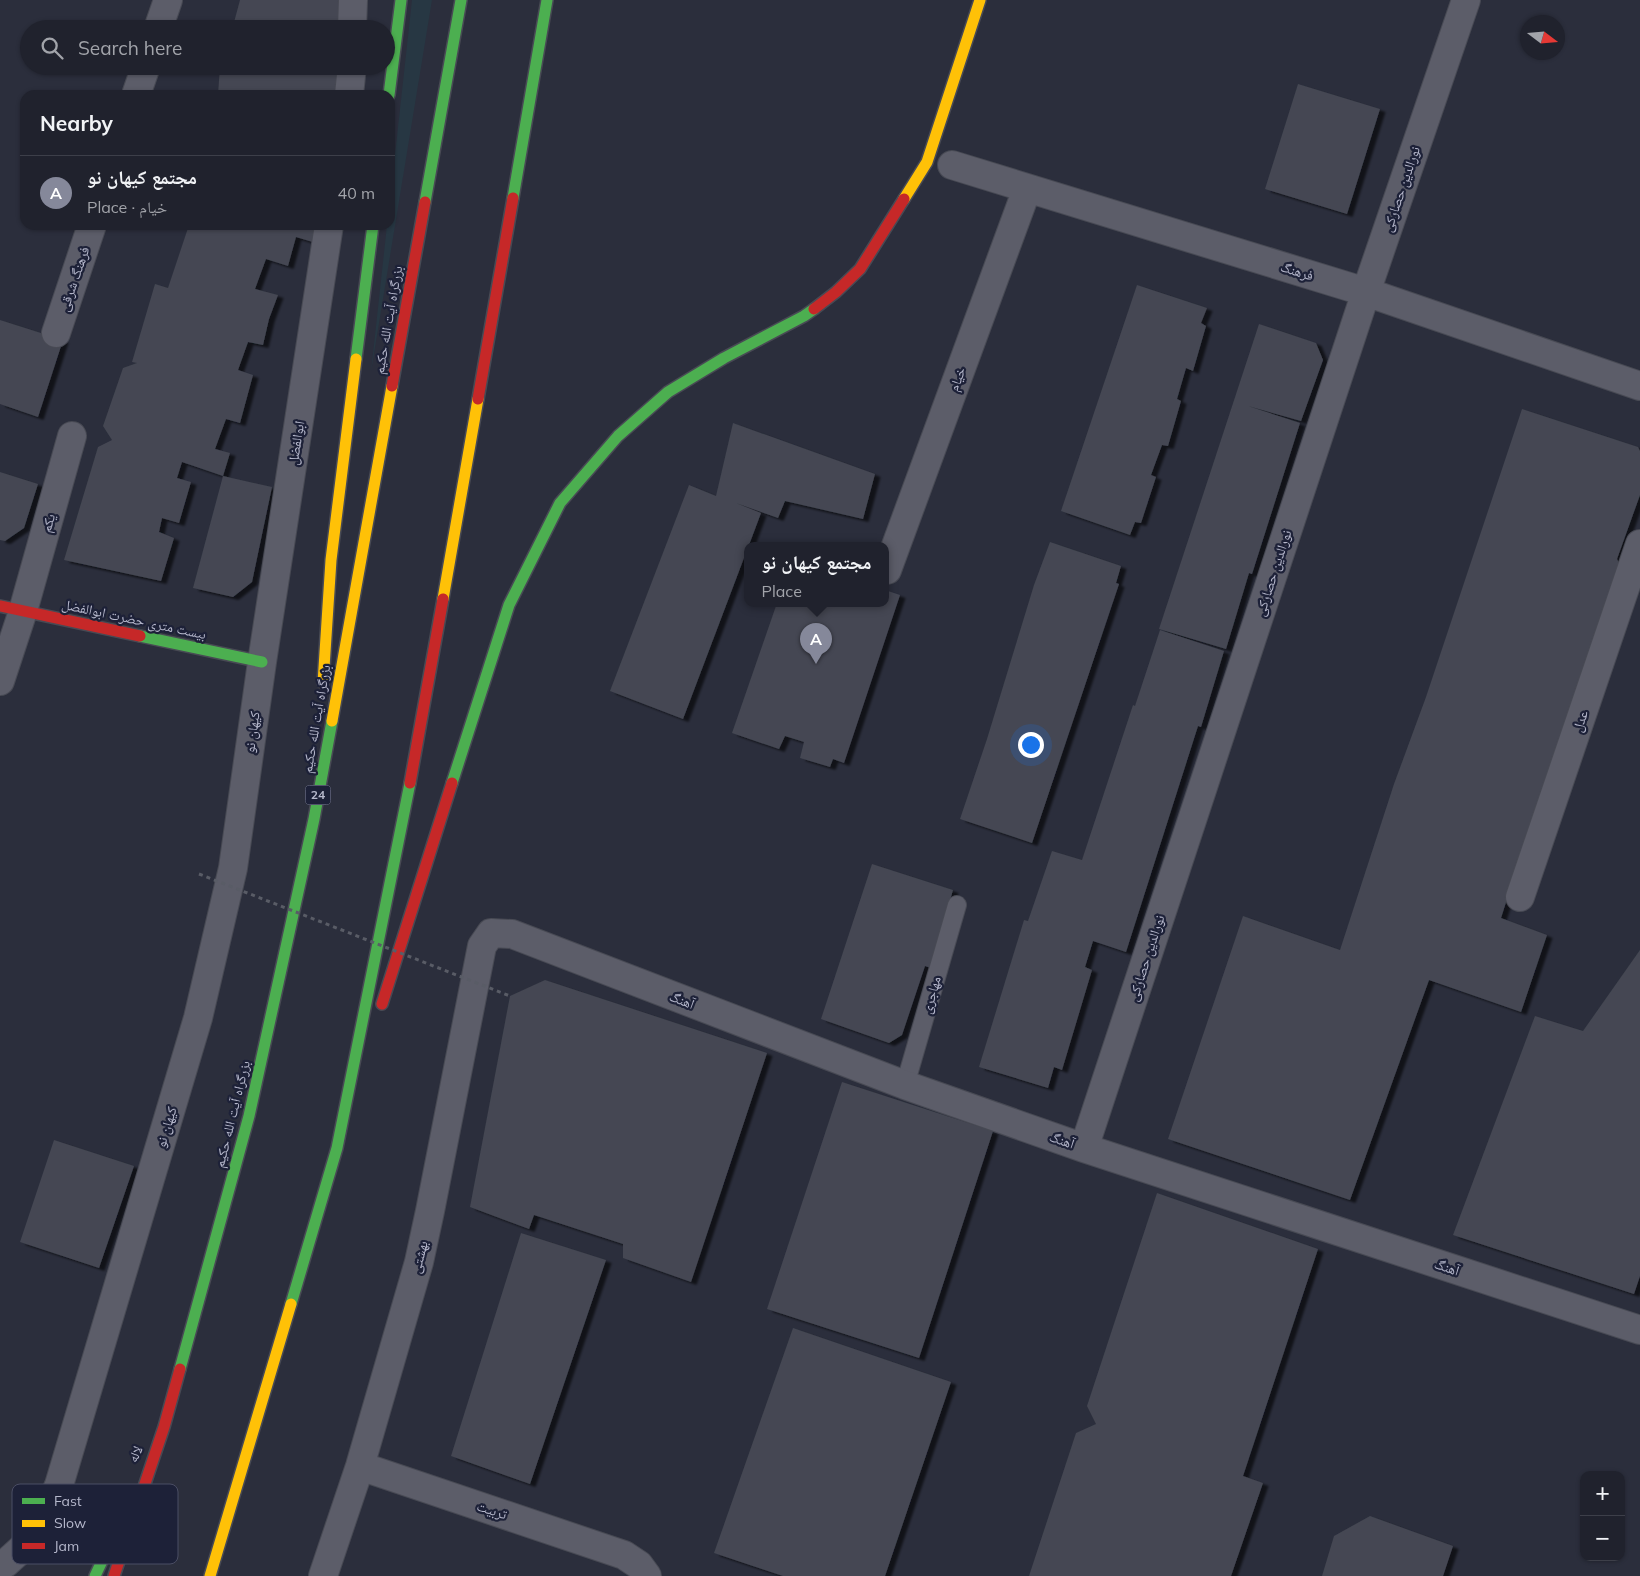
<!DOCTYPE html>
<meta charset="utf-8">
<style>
body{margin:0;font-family:Mulish,"Noto Naskh Arabic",sans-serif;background:#2d2f39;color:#f1f3f6}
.controls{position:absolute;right:15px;bottom:15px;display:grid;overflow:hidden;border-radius:10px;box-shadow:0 1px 4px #0004}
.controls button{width:45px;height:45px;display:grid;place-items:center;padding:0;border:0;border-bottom:1px solid #3d3f49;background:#20222d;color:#f1f3f6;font:25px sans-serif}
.compass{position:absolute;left:1520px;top:15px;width:45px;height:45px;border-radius:50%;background:#20222d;box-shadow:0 1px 4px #0004;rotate:106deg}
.you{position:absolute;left:1030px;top:744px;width:18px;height:18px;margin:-12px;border:4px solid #fff;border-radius:50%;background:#1a73e8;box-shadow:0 0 0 8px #1a73e833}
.badge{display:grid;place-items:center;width:32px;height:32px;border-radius:50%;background:#85889a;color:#fff;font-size:16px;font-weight:700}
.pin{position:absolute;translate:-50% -41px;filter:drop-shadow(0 1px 2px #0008)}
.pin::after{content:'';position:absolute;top:26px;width:18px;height:15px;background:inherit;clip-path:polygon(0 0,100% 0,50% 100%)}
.popup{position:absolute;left:744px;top:542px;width:145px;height:65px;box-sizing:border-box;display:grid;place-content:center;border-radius:10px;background:#20222d;filter:drop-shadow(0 1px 4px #0005);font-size:16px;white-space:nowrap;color:#a2a4aa}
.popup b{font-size:19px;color:#f1f3f6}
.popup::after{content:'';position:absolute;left:50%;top:100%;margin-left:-10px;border:10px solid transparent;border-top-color:#20222d}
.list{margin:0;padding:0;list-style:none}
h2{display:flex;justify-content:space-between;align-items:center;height:65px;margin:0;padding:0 20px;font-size:21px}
h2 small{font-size:16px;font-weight:400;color:#a2a4aa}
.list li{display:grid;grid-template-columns:32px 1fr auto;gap:15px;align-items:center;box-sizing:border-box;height:75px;padding:0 20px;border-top:1px solid #3d3f49}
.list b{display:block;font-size:19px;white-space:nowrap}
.list p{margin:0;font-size:16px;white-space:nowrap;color:#a2a4aa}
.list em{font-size:16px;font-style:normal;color:#a2a4aa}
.icon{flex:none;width:28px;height:28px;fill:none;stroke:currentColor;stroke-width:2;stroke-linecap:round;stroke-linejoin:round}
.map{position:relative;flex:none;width:1640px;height:1576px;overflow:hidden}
.search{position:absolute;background:#20222d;box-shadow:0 1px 4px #0004;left:20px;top:20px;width:375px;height:55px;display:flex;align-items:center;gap:12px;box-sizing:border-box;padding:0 18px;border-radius:28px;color:#a2a4aa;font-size:19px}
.panel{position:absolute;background:#20222d;box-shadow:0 1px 4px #0004;left:20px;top:90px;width:375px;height:140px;border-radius:15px}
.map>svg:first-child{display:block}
</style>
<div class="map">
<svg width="1640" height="1576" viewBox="0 0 1640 1576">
<defs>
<filter id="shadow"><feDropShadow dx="5.5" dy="3" stdDeviation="1" flood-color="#0009"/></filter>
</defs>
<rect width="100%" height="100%" fill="#2b2e3c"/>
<path fill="#273743" d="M412 0H432L371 372 387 225H390V200Z"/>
<path fill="#444752" filter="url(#shadow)" d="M240 0H343L348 29H234L233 26Z
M220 66H341L335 95H218Z
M1298 84 1380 109 1347 214 1265 189Z
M189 225H319L316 243 296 237 288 266 266 259 255 289 278 295 269 319 263 345 248 342 238 370 253 375 240 423 226 419 215 449 230 453 223 476 182 462 177 478 191 482 179 523 162 518 159 532 174 538 161 581 64 560 98 447 112 440 103 426 123 368 137 363 132 362 155 284 168 288Z
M1137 285 1207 308 1201 323 1206 326 1193 371 1186 368 1177 399 1181 401 1168 446 1162 445 1151 475 1156 477 1141 523 1135 522 1130 535 1061 511Z
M0 320 63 340 38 417 0 404Z
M1259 324 1316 343 1323 360 1301 421 1248 406 1300 423 1252 574 1249 573 1226 649 1159 629Z
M1522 409 1638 447 1640 451V495L1617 559 1620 565 1529 830 1501 918 1547 935 1521 1012 1429 980 1350 1200 1168 1139 1243 916 1340 950 1394 784 1426 697Z
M733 423 875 474 863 519 785 501 778 518 736 503 761 513 749 545H747V550L683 719 610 691 689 485 716 496Z
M0 472 38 484 24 528 5 541 0 540Z
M223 476 272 487 252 582 233 597 193 588Z
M1050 542 1121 566 1116 583 1119 584 1032 843 960 819 987 739 1034 585Z
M885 590 900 595 844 763 833 759 830 767 800 758 804 742 785 736 779 749 732 733 777 603H885Z
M1160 630 1224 651 1201 727 1198 726 1126 952 1093 941 1085 967 1092 970 1062 1070 1054 1067 1048 1088 979 1067 1024 920 1028 921 1052 851 1082 860 1133 705 1135 706Z
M872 864 953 890 931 968 925 966 902 1035 889 1043 821 1019Z
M1640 950V1276L1634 1294 1453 1235 1535 1016 1583 1031Z
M545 980 767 1053 691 1282 623 1258V1244L534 1215 529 1229 470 1207 510 996Z
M842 1082 993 1131 919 1358 767 1309Z
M54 1140 134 1166 99 1268 20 1242Z
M1157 1193 1318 1249 1243 1476 1263 1483 1231 1576H1029L1076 1433 1096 1424 1087 1406Z
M521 1233 606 1260 530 1484 451 1456Z
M793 1328 951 1382 885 1576H783L714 1553Z
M1370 1516 1453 1546 1443 1576H1322L1334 1536Z"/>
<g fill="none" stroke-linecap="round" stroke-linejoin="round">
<g stroke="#484a54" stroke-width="20">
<path id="lane" d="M905 1085 957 905"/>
</g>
<g stroke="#484a54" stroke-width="30">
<path id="street" d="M158 29 168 0
M352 29 353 0
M136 95 146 66
M349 95 352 66
M952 165 1366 292 1640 386
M56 333 92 225
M887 570 1027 189
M0 681 23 611 72 436
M1520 897 1640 544
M1084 1148 1366 292 1466 0
M360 1466 624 1555 639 1565 647 1576
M0 1565 6 1563 38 1534 59 1485 198 1018 233 868 262 662 329 225
M323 1576 360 1466 419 1262 430 1211 482 946 491 933 512 934 905 1085 1084 1148 1640 1330"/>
</g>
<g stroke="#484a54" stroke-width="14">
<path id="fast" d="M389 95 401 0
M513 198 547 0
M425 202 461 0
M356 359 373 225
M140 636 262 662
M452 783 509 605 560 503 618 436 668 392 724 358 804 316 814 309
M291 1304 337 1148 410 783
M180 1369 249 1116 314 819 332 721
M95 1576 126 1510"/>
</g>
<g stroke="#484a54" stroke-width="14">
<path id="slow" d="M904 199 927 162 980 0
M443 599 478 399
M323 683 331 560 356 359
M332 721 392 386
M210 1576 291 1304"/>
</g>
<g stroke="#484a54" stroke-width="14">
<path id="jam" d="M814 309 836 292 860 269 904 199
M392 386 425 202
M478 399 513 198
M0 606 140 636
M410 783 443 599
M382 1004 452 783
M114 1576 164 1427 180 1369"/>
</g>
<use href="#lane" stroke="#5c5d69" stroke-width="18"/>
<use href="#street" stroke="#5c5d69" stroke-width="28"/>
<use href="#fast" stroke="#4caf50" stroke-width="11"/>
<use href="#slow" stroke="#ffc107" stroke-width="11"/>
<use href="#jam" stroke="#c62828" stroke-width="11"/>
<path stroke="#595c66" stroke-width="3" stroke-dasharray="4 4" stroke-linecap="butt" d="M199 874 510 996"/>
</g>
<g text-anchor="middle" stroke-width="4.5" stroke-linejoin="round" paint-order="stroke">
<rect fill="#1d2138" stroke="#888ba0" stroke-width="1" x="305.5" y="785.5" width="25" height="19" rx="4"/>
<g font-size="12" font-weight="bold" fill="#b6b8cc">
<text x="318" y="799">24</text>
</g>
<g font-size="14" fill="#b6b8cc" stroke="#1d2138">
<text transform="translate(1401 189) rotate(-71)" y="5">نورالدین حصارکی</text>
<text transform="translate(1297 271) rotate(17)" y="5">فرهنگ</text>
<text transform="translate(74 279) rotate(-71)" y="5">فرهنگ شرقی</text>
<text transform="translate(388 320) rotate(-80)" y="5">بزرگراه آیت الله حکیم</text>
<text transform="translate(957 379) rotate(-70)" y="5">خیام</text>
<text transform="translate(296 443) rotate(-81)" y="5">ابوالفضل</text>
<text transform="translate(48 523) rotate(-74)" y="5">یکم</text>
<text transform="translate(1273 573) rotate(-72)" y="5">نورالدین حصارکی</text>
<text transform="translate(134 619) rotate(12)" y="5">بیست متری حضرت ابوالفضل</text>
<text transform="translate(316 719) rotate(-80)" y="5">بزرگراه آیت الله حکیم</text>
<text transform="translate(1580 721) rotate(-71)" y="5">عدل</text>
<text transform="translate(252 732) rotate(-82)" y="5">کیهان نو</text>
<text transform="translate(1146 958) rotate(-72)" y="5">نورالدین حصارکی</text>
<text transform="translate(931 995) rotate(-74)" y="5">مهاجری</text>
<text transform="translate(682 1000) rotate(21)" y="5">آهنگ</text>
<text transform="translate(232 1114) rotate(-76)" y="5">بزرگراه آیت الله حکیم</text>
<text transform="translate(166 1127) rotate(-73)" y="5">کیهان نو</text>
<text transform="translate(1062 1140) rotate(19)" y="5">آهنگ</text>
<text transform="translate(419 1257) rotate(-76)" y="5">بهشتی</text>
<text transform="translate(1447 1267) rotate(18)" y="5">آهنگ</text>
<text transform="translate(135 1454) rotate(-65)" y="5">لاله</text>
<text transform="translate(492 1510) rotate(18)" y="5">تربیت</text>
</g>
</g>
<rect x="12" y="1484" width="166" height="80" rx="8" fill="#1d2138" stroke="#4b4e64" stroke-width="1"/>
<rect x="22" y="1498" width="23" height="6" fill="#4caf50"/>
<rect x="22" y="1520" width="23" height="7" fill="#ffc107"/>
<rect x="22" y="1543" width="23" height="6" fill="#c62828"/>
<g font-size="14" fill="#b6b8cc">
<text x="54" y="1506">Fast</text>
<text x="54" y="1528">Slow</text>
<text x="54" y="1551">Jam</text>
</g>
</svg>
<div class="controls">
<button>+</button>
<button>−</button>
</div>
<svg class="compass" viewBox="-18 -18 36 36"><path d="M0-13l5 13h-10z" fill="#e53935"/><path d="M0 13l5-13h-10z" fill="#a2a4aa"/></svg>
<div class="you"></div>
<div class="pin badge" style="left:816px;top:664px">A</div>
<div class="popup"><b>مجتمع کیهان نو</b>Place</div>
<div class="search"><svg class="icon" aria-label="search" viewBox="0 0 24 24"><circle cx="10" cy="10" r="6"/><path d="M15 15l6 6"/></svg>Search here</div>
<section class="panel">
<h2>Nearby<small></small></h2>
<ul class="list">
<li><span class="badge">A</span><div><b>مجتمع کیهان نو</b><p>Place · خیام</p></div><em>40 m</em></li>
</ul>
</section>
</div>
